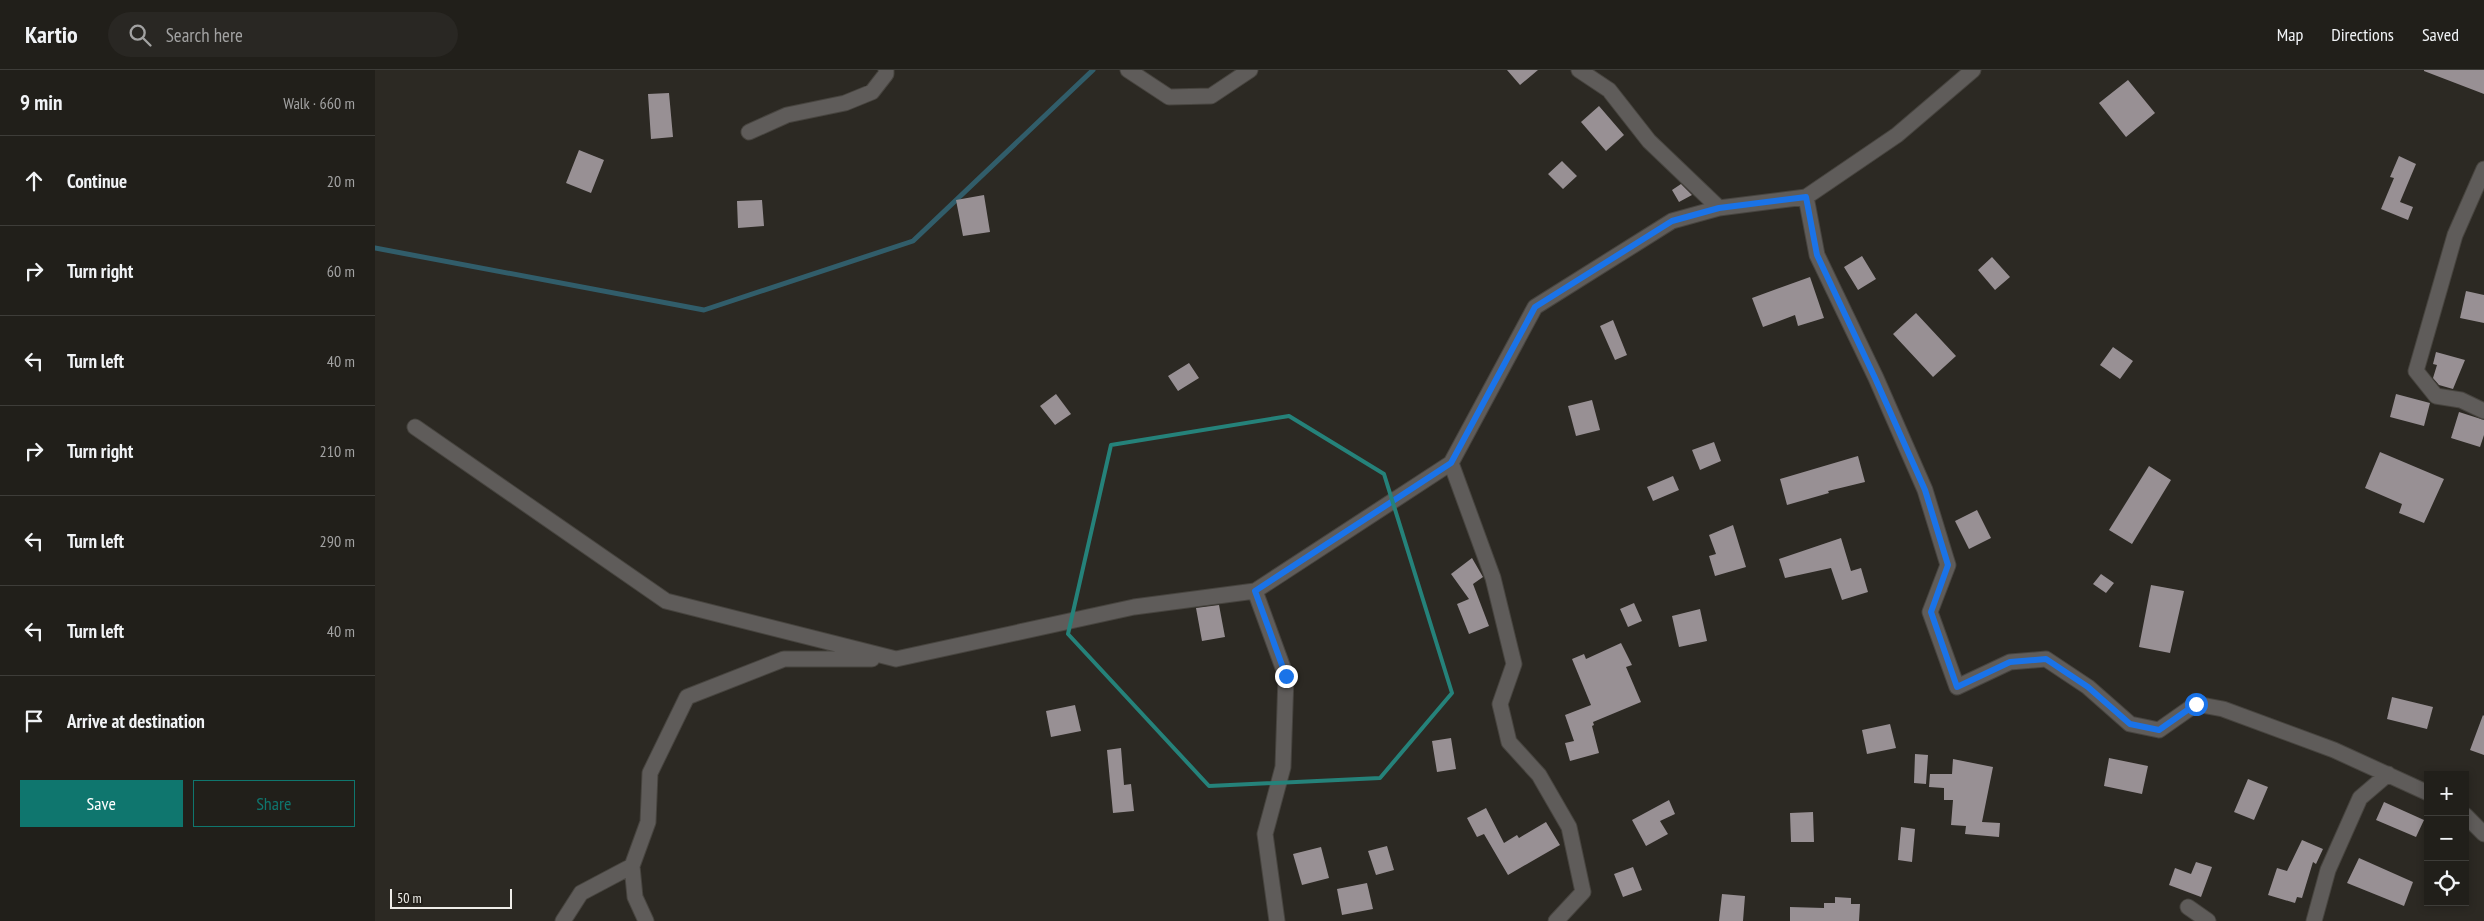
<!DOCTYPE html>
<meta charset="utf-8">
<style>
body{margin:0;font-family:"PT Sans Narrow",sans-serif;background:#292723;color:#f1f3f6}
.controls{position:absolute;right:15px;bottom:15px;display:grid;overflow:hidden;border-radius:0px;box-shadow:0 2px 8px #0003}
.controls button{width:45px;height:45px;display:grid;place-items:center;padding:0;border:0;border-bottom:1px solid #3e3d39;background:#211f1a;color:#f1f3f6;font:25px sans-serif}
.scale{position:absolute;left:15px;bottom:12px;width:122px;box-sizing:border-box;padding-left:5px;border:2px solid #efede9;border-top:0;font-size:14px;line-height:18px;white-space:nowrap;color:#efede9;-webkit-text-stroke:4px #23201a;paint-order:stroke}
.stop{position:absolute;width:15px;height:15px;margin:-11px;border:4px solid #1a73e8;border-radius:50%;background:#fff}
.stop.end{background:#1a73e8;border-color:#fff;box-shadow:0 1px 5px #0008}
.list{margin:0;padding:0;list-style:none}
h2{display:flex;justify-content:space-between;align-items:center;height:65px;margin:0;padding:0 20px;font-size:21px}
h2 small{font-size:16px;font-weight:400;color:#a2a2a2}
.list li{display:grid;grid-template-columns:32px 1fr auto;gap:15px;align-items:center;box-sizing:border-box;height:90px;padding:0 20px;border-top:1px solid #3e3d39}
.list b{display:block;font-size:19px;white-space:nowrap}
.list em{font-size:16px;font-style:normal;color:#a2a2a2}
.actions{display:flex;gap:10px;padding:15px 20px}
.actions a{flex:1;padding:11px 0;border:1px solid #0f766e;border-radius:0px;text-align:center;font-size:18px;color:#0f766e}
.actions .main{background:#0f766e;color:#fff}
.icon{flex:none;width:28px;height:28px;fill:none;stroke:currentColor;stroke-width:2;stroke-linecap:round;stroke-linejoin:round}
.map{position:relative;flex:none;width:2109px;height:851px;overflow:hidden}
header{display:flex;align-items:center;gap:30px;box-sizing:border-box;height:70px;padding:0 25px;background:#211f1a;border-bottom:1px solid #3e3d39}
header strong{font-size:24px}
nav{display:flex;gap:28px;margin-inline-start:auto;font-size:18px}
.search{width:350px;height:45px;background:#292723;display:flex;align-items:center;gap:12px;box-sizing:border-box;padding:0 18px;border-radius:28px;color:#a2a2a2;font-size:19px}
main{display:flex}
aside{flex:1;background:#211f1a}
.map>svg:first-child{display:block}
</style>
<header>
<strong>Kartio</strong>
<div class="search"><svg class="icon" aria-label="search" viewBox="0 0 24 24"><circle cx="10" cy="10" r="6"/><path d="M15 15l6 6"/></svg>Search here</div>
<nav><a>Map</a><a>Directions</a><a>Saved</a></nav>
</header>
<main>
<aside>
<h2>9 min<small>Walk · 660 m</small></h2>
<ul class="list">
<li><svg class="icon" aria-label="ahead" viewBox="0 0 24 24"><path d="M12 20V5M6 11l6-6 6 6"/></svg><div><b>Continue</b></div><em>20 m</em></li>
<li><svg class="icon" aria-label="right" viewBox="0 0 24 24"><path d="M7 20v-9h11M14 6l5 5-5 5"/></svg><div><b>Turn right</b></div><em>60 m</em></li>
<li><svg class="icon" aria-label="left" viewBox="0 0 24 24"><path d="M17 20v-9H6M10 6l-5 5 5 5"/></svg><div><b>Turn left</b></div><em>40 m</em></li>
<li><svg class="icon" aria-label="right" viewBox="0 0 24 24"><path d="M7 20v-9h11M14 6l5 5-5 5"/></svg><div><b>Turn right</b></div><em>210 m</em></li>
<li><svg class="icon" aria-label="left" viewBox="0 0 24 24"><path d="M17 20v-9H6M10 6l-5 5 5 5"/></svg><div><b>Turn left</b></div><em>290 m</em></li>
<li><svg class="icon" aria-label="left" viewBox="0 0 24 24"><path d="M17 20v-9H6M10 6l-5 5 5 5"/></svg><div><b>Turn left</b></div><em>40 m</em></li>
<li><svg class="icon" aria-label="arrive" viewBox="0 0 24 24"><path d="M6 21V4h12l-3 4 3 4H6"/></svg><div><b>Arrive at destination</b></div></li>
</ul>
<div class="actions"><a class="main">Save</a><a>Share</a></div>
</aside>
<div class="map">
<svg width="2109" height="851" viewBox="0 0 2109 851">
<rect width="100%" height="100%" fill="#2c2923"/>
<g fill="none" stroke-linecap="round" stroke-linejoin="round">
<path stroke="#315d6a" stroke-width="5" d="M0 178 329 240 538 171 718 0"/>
</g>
<path fill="#989094" d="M1132 0H1163L1145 15Z
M2049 0H2109V24L2049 1Z
M1753 10 1780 43 1751 67 1724 33Z
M294 23 298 67 276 69 273 24Z
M1224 36 1249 65 1231 81 1206 52Z
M204 80 229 90 216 123 191 113Z
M2024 86 2041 94 2025 132 2038 137 2033 150 2006 139 2019 108 2015 107Z
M1187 91 1202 106 1188 119 1173 104Z
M1306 114 1317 125 1304 132 1297 120Z
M609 125 615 162 588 166 581 130Z
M387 130 389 156 363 158 362 131Z
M1487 186 1501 209 1483 220 1469 197Z
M1617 187 1635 207 1620 220 1603 200Z
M1435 207 1449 248 1423 256 1420 245 1388 257 1377 228Z
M2091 221 2109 225V253L2085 248Z
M1541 243 1581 286 1558 307 1518 264Z
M1238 250 1252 285 1240 290 1225 256Z
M1738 277 1758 291 1745 309 1725 295Z
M2061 282 2090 290 2078 319 2064 315 2058 308 2062 295 2058 294Z
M814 293 824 308 803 321 793 306Z
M681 324 696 344 680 355 665 336Z
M2021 324 2055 333 2049 356 2015 347Z
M1217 330 1225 360 1201 366 1193 336Z
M2084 342 2109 350V365L2105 377 2076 368Z
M1339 372 1346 391 1325 400 1317 380Z
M2005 382 2069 409 2049 453 2024 443 2027 434 1990 418Z
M1483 386 1490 412 1453 421 1454 423 1412 435 1405 409Z
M1774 396 1796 410 1757 474 1734 460Z
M1298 406 1304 420 1278 431 1272 417Z
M1602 440 1616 468 1594 479 1580 451Z
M1358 455 1371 497 1340 506 1334 486 1341 484 1334 465Z
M1466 468 1476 501 1486 498 1493 522 1467 530 1456 498 1410 508 1404 489Z
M1097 488 1108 507 1098 514 1114 556 1094 564 1082 534 1094 529 1076 504Z
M1726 504 1739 513 1731 523 1718 514Z
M1776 515 1809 521 1795 583 1764 577Z
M1259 533 1267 551 1253 557 1245 539Z
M844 535 850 567 827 571 821 538Z
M1325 539 1332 571 1304 577 1297 546Z
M1246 573 1257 595 1251 597 1266 632 1218 652 1219 655 1217 656 1224 683 1195 691 1190 673 1199 671 1190 645 1216 635 1197 589 1209 584 1211 589Z
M2017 627 2058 637 2052 659 2012 649Z
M700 635 706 661 676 667 671 641Z
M2108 645 2109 646V685L2095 680Z
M1515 654 1521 678 1492 684 1487 660Z
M1076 668 1081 699 1062 702 1057 671Z
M746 678 749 715 756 714 759 741 738 743 732 680Z
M1540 684 1553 685 1551 714 1539 713Z
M1734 688 1773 696 1767 724 1729 716Z
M1578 689 1618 697 1607 752 1625 753 1624 767 1590 764 1591 756 1576 755 1578 730H1569V718L1554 717 1555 704H1577Z
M1873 709 1893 717 1879 750 1859 742Z
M1294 730 1300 744 1285 751 1293 764 1271 776 1257 750Z
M2009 732 2049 750 2041 767 2001 750Z
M1111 738 1129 773 1142 765 1144 768 1171 752 1185 775 1133 805 1109 764 1102 767 1092 748Z
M1438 742 1439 772H1416L1415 743Z
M1526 757 1540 759 1537 792 1523 790Z
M1927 770 1948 779 1941 794 1938 792 1927 828 1922 827 1920 833 1893 825 1902 798 1912 801Z
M1012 776 1019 800 1001 805 993 781Z
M946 777 954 808 927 815 918 784Z
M1984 788 2038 812 2029 836 1972 813Z
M1821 792 1837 797 1826 827 1794 815 1800 798 1816 804Z
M1258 797 1267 820 1248 827 1239 804Z
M992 813 998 839 967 845 962 819Z
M1347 824 1370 826 1368 851H1344Z
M1460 827 1476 828V834H1485L1484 851H1415V837L1449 838V833H1460Z"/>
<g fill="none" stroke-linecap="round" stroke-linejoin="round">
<g stroke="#47443f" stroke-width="17">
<path id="minor" d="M753 0 794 27 836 26 875 0
M1204 0 1234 20 1274 71 1344 138
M374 62 412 45 470 33 497 22 511 4V0
M2109 99 2080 165 2041 301 2061 326 2086 330 2109 341
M1431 127 1442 185 1501 308 1550 420 1573 495 1555 542 1582 617 1635 592 1671 589 1713 617 1755 654 1784 660 1821 634 1848 639 1959 680 2053 723
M40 357 291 531 521 589 759 537 880 521 1076 393 1160 237 1297 151 1344 138 1431 127 1522 65 1598 0
M1076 393 1118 508 1139 594 1125 634 1134 672 1164 705 1194 757 1208 822 1181 851
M880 521 911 606 908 697 890 764 902 851
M2090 745 2109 764
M257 796 260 827 271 851
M1813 837 1833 851
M188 851 206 823 257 796 273 752 275 703 312 627 409 589H497
M1939 851 1953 800 1985 728 2013 704"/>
</g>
<use href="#minor" stroke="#5f5c5a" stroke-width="15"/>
</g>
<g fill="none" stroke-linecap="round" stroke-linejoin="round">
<path stroke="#1a73e8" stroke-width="6" d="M911 606 880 521 1076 393 1160 237 1297 151 1344 138 1431 127 1442 185 1500 308 1550 420 1573 495 1556 542 1582 617 1635 592 1671 589 1713 617 1755 654 1784 660 1821 634"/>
</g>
<path fill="none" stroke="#25827a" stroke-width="4" stroke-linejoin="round" d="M914 346 1009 404 1077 623 1005 708 834 716 693 564 736 375Z"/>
</svg>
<div class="controls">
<button>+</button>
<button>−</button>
<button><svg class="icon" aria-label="locate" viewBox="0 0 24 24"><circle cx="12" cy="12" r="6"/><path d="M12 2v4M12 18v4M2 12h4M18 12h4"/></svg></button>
</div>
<div class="scale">50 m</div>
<div class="stop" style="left:1821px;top:634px"></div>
<div class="stop end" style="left:911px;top:606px"></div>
</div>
</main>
